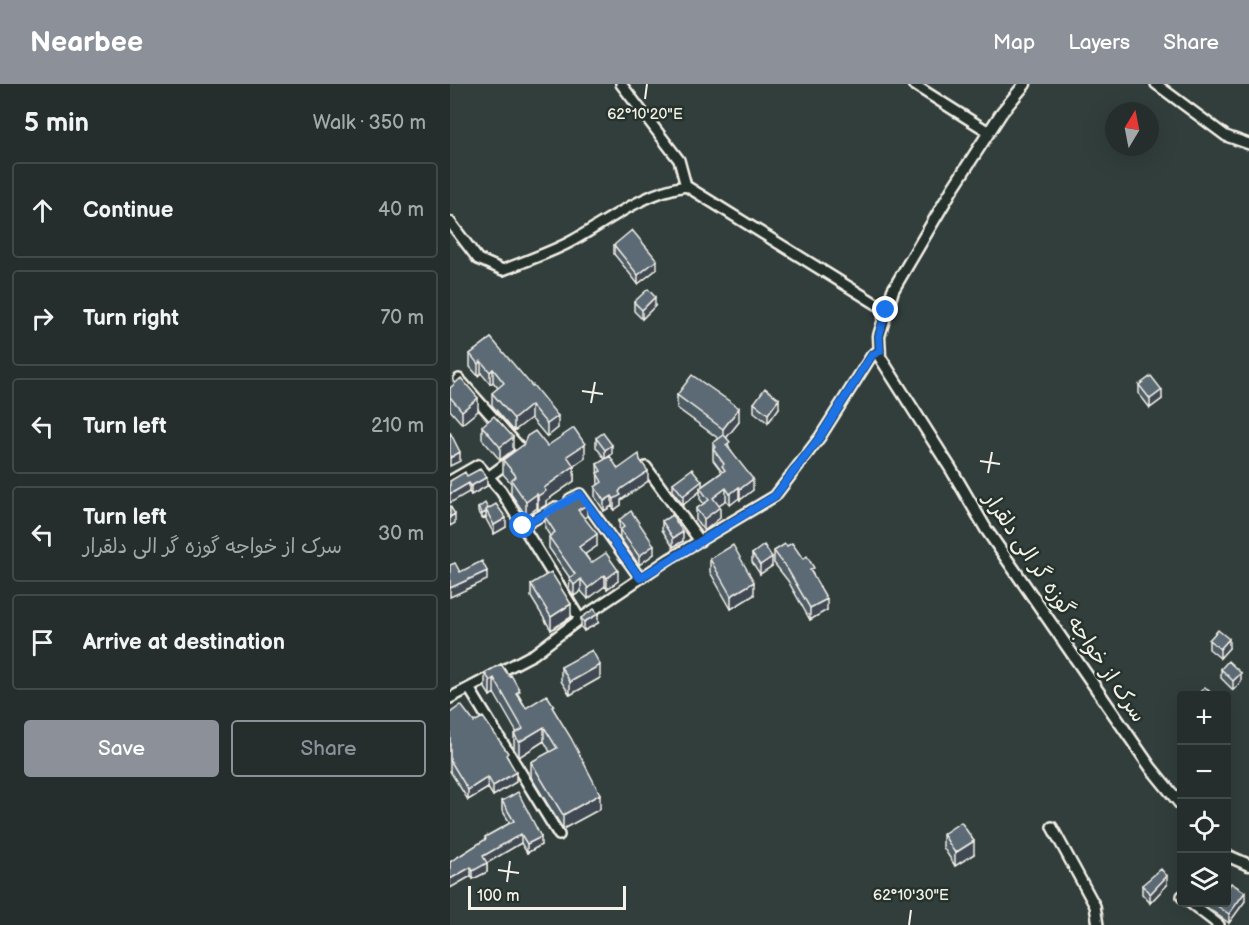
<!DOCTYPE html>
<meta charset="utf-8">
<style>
body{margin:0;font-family:"Balsamiq Sans","Playpen Sans Arabic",sans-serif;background:#313a39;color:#f1f3f6}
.controls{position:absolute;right:18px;bottom:18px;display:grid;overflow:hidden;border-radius:6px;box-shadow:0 6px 24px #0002}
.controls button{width:54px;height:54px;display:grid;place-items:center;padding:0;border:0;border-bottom:2px solid #424a49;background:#252e2d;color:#f1f3f6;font:30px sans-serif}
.compass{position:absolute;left:655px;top:18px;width:54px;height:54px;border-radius:50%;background:#252e2d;box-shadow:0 6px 24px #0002;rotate:10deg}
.scale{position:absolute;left:18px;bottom:15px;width:158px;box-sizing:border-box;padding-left:6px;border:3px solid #f4f1e8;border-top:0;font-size:16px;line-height:21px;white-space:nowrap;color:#f4f1e8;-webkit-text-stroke:4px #26332d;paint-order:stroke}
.stop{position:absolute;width:18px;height:18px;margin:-14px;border:4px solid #1a73e8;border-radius:50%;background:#fff}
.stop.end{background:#1a73e8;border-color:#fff;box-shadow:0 2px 6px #0008}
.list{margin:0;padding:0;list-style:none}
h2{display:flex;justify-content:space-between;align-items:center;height:78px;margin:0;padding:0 24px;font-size:26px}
h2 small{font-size:20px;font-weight:400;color:#a3a8aa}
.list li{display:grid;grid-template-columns:39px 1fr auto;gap:18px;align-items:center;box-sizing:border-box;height:96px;margin:0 12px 12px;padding:0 12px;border:2px solid #424a49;border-radius:6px}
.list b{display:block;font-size:22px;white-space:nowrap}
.list p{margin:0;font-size:20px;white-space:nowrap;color:#a3a8aa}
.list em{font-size:20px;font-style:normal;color:#a3a8aa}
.actions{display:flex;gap:12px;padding:18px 24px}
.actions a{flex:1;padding:14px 0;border:2px solid #8c9099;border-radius:6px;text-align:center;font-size:21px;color:#8c9099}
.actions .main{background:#8c9099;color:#fff}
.icon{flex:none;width:33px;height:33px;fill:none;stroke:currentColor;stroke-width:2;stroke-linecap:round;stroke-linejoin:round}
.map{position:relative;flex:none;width:799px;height:841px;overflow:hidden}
header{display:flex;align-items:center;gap:36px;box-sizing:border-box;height:84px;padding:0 30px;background:#8c9099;color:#fff}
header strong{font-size:28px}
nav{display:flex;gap:33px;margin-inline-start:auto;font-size:21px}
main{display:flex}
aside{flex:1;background:#252e2d}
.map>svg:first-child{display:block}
</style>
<header>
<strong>Nearbee</strong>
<nav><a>Map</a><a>Layers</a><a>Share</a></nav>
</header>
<main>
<aside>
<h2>5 min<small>Walk · 350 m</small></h2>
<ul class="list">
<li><svg class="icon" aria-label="ahead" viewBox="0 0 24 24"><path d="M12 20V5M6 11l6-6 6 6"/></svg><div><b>Continue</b></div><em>40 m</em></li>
<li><svg class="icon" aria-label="right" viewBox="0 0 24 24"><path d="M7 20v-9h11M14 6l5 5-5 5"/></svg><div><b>Turn right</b></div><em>70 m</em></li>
<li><svg class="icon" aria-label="left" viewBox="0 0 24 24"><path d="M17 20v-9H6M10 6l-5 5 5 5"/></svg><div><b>Turn left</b></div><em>210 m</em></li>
<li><svg class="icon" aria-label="left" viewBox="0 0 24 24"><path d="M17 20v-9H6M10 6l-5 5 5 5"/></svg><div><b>Turn left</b><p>سرک از خواجه گوزه گر الی دلقرار</p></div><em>30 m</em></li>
<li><svg class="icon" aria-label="arrive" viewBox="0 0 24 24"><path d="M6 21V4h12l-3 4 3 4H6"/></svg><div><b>Arrive at destination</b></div></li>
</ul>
<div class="actions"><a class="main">Save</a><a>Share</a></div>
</aside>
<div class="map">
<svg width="799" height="841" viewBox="0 0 799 841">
<rect width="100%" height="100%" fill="#313e3c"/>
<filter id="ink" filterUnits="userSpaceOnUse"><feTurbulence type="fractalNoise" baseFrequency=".0167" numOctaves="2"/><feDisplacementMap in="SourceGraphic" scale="12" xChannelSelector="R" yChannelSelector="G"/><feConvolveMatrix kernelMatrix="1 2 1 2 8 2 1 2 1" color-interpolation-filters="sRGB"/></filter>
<g filter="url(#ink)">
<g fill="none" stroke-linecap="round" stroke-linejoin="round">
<g stroke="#f4f1e8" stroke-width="14">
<path id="minor" d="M171 0 229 76 236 102 436 226
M463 0 539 48
M706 0 776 52 799 60
M0 138 28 175 53 186C75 177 100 169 122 157 158 137 194 108 236 102
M9 295 71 365 69 370 38 393
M196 383 250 457
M0 397 28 381 51 407 130 535 219 475 325 412 370 353 422 271 430 266
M120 415 130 410 190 494
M73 442 106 423
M19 604 109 751
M0 614 84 570 130 535
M602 743 645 822 648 841
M732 812V813
M739 818 769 841"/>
</g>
<g stroke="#f4f1e8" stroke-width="15">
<path id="tertiary" d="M575 0 552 28 503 104 443 206 429 252 430 273 501 385 536 445 701 684 732 722
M776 771 799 781"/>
</g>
<use href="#minor" stroke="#26332d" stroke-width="9"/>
<use href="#tertiary" stroke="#26332d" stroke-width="10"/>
</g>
<path fill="#4e5b65" stroke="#f4f1e8" stroke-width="1.5" d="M164 161 207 185 188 200 164 170Z
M184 218 205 222 192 235 184 227Z
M41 254 108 344 97 353 81 334 64 347 42 321V309L48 304 43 298 40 300 31 289 28 292 20 283V270Z
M689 301 712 315 700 324 689 310Z
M0 304 28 327 12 340 0 326Z
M227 311 289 338 276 354 280 365 303 406 290 416 289 414 280 421 276 416 269 421 270 434 254 447 246 436V425L254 420 250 415V407L233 421 223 408V399L252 402 272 388 263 376V359L269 355 227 324Z
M304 319 329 324 318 339 304 328Z
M32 342 63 366 50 376 32 355Z
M146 354 162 370 155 375 146 363Z
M97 362 135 374 124 382V397L96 417V421L88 426 87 424 76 432 61 410V399L53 390V376Z
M190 376 198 397 171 416V421L164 426 162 422 154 427 145 413V403L148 401 147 380 168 385Z
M17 392 37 402 21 411 19 408Z
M28 424 38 425 56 443 44 450 36 435V433L32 435 28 428Z
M95 426 137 432 134 434 147 462 135 470 141 479 168 497 157 505 155 502 138 515 131 507 124 512 119 505 120 494 99 464V453L100 452 95 444Z
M169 436 204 470 189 481 170 454Z
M212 437 233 457 223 463 212 446Z
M337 462 353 475 364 492 377 526 360 536 338 497 324 479V467Z
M302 470 322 482 310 490 302 478Z
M260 475 304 511 281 525 260 488Z
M81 500 121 533 101 546 81 513Z
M131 534 148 539 134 547 131 543Z
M759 556 779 564 770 574 759 565Z
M51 580 76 624 104 627 150 725 113 745 81 693V678L100 668 94 657 69 673 64 665V650L67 649 44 609 40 612 35 604V589Z
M111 583 150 594 120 611 111 597Z
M771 585 791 598 783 606 771 594Z
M0 629 24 638 58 674 66 698 43 712 38 704 18 716 0 687Z
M52 717 91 761 77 769 71 759 37 779V788L23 795 21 792 0 804V778L35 756V753L60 739 52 726Z
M493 750 524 770 505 782 493 763Z
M692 801H717L700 819 692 810Z
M795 817 779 839 751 819H777Z"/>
<path fill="#404a53" stroke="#f4f1e8" stroke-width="1.5" d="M207 176V185L188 200V191Z
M205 213V222L192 235V226Z
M31 277V289L28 292V280Z
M43 285V298L40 300V288Z
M712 306V315L700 324V315Z
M28 314V327L12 340V327Z
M329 315V324L318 339V330Z
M81 321V334L64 347V335Z
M289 324V338L273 358V345Z
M108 332V344L97 353V340Z
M63 353V366L50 376V363Z
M135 360V374L117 386V372Z
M162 361V370L155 375V366Z
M10 368V377L0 382V374Z
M124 382V397L96 417V421L88 426V412L94 404Z
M198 387V397L171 416V421L164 426V415L171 405Z
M37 393V402L21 411V402Z
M303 395V406L290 416V405Z
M252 397V406L250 404V407L233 421V412Z
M19 399V408L0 419V410Z
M289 403V414L280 421V410Z
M276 404V416L263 425V414Z
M87 410V424L76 432V418Z
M162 412V422L154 427V417Z
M137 421V432L128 438V426Z
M270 423V434L254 447V435Z
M36 428V433L32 435V430Z
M5 430V439L0 442V433Z
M56 434V443L44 450V441Z
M233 448V457L223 463V454Z
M147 450V462L129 474V463Z
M204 461V470L189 481V472Z
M322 473V482L310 490V481Z
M168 486V497L157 505V494Z
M37 487V496L0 513V504Z
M155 491V502L138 515V504Z
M131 495V507L124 512V501Z
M304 498V511L281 525V512Z
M377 515V526L360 536V524Z
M121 520V533L101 546V533Z
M148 530V539L134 547V538Z
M779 555V564L770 574V565Z
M150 581V594L120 611V598Z
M791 589V598L783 606V597Z
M44 594V609L40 612V597Z
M94 643V657L69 673V658Z
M66 688V698L43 712V702Z
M38 693V704L18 716V706Z
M150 710V725L113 745V731Z
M71 750V759L37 779V788L23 795V787L33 772Z
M91 753V761L77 769V760Z
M524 757V770L505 782V769Z
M21 783V792L0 804V795Z
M717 792V801L700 819V810Z
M795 808V817L779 839V830Z"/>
<path fill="#5b6a76" stroke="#f4f1e8" stroke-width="1.5" d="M182 146 207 176 188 191 164 161Z
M198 205 205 213 192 226 184 218Z
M41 254 82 302 83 301 108 332 97 340 81 321 64 335 42 309 54 299 43 285 40 288 31 277 28 280 20 270Z
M242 291 289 324 273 345 227 311Z
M701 292 712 306 700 315 689 301Z
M11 294 28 314 12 327 0 313V304Z
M315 304 329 315 318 330 304 319Z
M44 332 63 353 50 363 32 342Z
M124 344 135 360 117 372 124 382 94 404 96 407 88 412 87 410 76 418 61 396 66 392 53 376 73 361 77 352 85 347 97 362Z
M0 348 10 368 0 374Z
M153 349 162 361 155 366 146 354Z
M274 351 280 358 276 361 303 395 290 405 289 403 280 410 276 404 263 414 270 423 254 435 246 425 259 416 250 404 275 386 272 382 274 380 263 365 266 363 263 359Z
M189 370 190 376 198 387 171 405 169 408 171 411 164 415 162 412 154 417 145 403 152 398 147 389 151 387 147 380 160 372 168 385Z
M30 385 37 393 21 402 19 399 0 410V397L15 388 17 392Z
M242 385 252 397 233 412 223 399Z
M126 409 127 410 129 409 137 421 128 426 147 450 129 463 141 479 156 469 168 486 157 494 155 491 138 504 131 495 124 501 119 494 125 490 99 453 105 448 95 433 98 431 95 426Z
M35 419 38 425 36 426V428L32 430 28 424Z
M46 420 56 434 44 441 36 426Z
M0 422 5 430 0 433Z
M181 427 204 461 189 472 170 446 174 443 169 436Z
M222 431 233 448 223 454 212 437Z
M342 459 353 475 357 472 364 484 360 486 377 515 360 524 338 486 324 467 335 460 337 462Z
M283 461 304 498 281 512 260 475Z
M314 461 322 473 310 481 302 470Z
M32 477 37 487 0 504V481L5 479 10 488Z
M101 488 121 520 101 533 81 500Z
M144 525 148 530 134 538 131 534Z
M768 546 779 555 770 565 759 556Z
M142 566 150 581 120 598 111 583Z
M778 577 791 589 783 597 771 585Z
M51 580 59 592 61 591 70 607 66 609 76 624 97 611 104 622 102 623 121 654 150 710 113 731 81 678 107 664 94 643 69 658 64 650 73 645 44 594 40 597 35 589Z
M755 603 764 612H746Z
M11 621 24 638 33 633 58 669 56 671 66 688 43 702 38 693 18 706 0 676V629Z
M68 708 91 753 77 760 71 750 33 772 37 779 23 787 21 783 0 795V778L36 755 35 753 64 737 52 717Z
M511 738 524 757 505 769 493 750Z
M711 785 717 792 700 810 692 801Z
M781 799 795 808 779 830 763 819H777V806Z"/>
</g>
<g fill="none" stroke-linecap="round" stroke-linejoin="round" filter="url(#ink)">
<path stroke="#1a73e8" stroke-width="8" d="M73 442 130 410 190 494 325 412 370 353 422 271 430 267 429 252 436 226"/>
</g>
<path fill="none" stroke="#f4f1e8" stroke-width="2" d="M195 15 197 0M132 307 153 310M141 319 145 298M530 377 550 380M538 389 542 368M48 786 69 789M57 798 60 777M459 841 461 826"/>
<g text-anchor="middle" stroke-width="5" stroke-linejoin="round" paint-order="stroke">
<g font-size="21" fill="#f4f1e8" stroke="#26332d">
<text transform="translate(615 523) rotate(56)" y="7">سرک از خواجه گوزه گر الی دلقرار</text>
</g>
</g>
<g font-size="15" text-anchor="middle" fill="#f4f1e8" stroke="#26332d" stroke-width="5" stroke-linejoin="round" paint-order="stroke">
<text x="195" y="35">62°10'20"E</text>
<text x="461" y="816">62°10'30"E</text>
</g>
</svg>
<div class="controls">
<button>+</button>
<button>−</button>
<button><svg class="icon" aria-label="locate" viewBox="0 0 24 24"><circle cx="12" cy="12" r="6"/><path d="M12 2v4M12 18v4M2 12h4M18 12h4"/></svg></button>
<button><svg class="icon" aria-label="layers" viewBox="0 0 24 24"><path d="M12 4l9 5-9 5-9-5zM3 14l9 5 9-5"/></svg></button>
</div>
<svg class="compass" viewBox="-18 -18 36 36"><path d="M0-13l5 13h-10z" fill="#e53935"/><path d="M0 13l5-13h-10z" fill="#a3a8aa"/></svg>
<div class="scale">100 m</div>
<div class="stop" style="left:73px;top:442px"></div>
<div class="stop end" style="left:436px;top:226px"></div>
</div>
</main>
